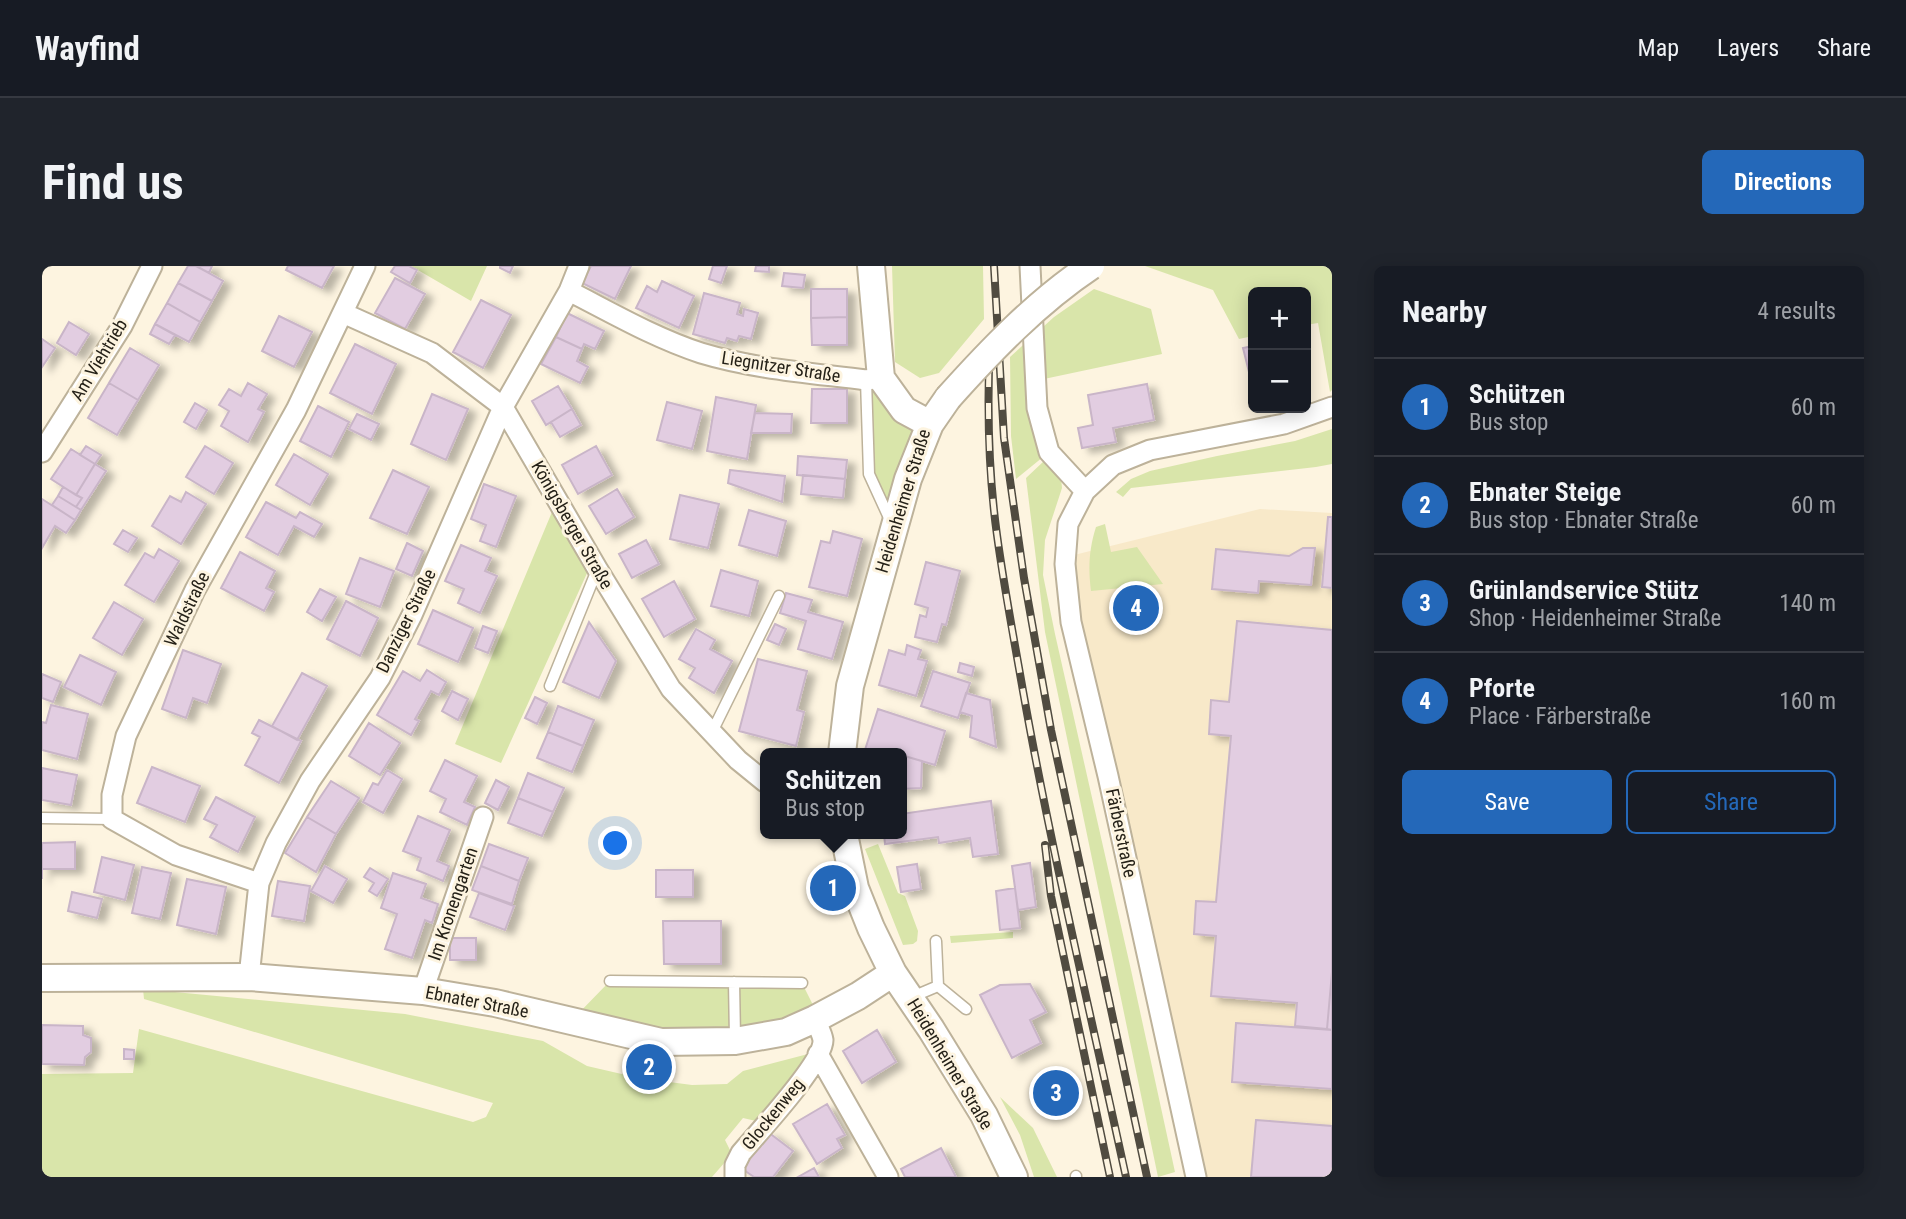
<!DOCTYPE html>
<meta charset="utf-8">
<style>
body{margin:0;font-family:"Roboto Condensed",sans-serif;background:#20242c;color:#f1f3f6}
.controls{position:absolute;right:21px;top:21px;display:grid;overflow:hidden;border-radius:10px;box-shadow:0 4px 18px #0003}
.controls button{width:63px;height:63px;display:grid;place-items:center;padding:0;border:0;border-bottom:2px solid #363941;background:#171b24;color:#f1f3f6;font:35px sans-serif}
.you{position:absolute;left:574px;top:578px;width:24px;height:24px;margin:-18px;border:5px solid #fff;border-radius:50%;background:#1a73e8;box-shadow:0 0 0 10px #1a73e833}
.badge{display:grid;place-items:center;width:46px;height:46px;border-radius:50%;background:#2468b9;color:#fff;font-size:23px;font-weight:700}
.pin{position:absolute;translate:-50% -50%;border:4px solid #fff;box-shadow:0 2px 7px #0006}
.popup{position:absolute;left:718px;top:482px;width:147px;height:91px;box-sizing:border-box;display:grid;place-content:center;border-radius:10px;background:#171b24;filter:drop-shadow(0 2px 5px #0005);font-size:23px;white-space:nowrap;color:#9ea1a6}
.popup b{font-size:26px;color:#f1f3f6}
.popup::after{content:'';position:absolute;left:50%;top:100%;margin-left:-14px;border:14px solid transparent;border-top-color:#171b24}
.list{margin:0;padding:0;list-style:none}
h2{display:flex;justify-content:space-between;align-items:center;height:91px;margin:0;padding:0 28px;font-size:30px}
h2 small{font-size:23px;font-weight:400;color:#9ea1a6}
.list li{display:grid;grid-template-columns:46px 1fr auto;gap:21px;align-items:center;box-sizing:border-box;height:98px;padding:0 28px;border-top:2px solid #363941}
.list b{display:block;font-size:26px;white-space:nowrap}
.list p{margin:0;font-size:23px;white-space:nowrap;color:#9ea1a6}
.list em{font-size:23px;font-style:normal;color:#9ea1a6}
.actions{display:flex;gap:14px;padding:21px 28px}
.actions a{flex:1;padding:16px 0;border:2px solid #2468b9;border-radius:10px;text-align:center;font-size:24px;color:#2468b9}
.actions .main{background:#2468b9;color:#fff}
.map{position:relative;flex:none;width:1290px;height:911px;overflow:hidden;border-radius:10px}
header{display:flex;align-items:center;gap:42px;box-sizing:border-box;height:98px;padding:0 35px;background:#171b24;border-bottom:2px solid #363941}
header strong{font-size:33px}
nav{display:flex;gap:38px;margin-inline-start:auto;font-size:24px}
.intro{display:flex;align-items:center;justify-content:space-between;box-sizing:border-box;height:168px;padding:0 42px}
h1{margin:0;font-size:49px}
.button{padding:18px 32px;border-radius:10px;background:#2468b9;color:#fff;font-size:24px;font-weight:700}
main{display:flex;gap:42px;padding:0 42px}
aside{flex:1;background:#171b24;border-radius:10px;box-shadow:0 4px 18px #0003}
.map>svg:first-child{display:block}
</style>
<header>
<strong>Wayfind</strong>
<nav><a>Map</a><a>Layers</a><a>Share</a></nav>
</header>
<div class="intro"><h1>Find us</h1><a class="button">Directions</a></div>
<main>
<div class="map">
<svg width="1290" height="911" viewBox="0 0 1290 911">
<defs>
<filter id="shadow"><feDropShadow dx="8" dy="4.5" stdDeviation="3.5" flood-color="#0004"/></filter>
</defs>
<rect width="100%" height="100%" fill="#fdf4e0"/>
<path fill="#f8e9c9" d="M1218 243 1290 247V911H1158L1033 354 1028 290Z"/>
<path fill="#d9e5aa" d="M369 0H445L429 35Z
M850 0H941L942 53 897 107 878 112 853 96Z
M1103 0H1290V124L1288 126 1276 57 1264 59V26H1211V70L1197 73 1171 24Z
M1052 23 1109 43 1120 88 1002 113 1001 191 974 213 969 170 968 91 1012 51Z
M824 114 888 158 852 261 827 208Z
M1290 163V198L1274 201 1089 222 1081 231 1074 226 1089 213 1108 205 1175 190 1253 175Z
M1002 195 1019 212 1020 222 1003 274 1001 309 1013 368 1089 704 1133 906 1116 911 1003 366 984 212Z
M510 246 546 305 459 497 413 478Z
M1063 258 1069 286 1095 281 1121 318 1049 325C1046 302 1047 283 1054 261Z
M836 578 856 627 863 630 876 665 875 675 871 678 861 679 823 583Z
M971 666V672L909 677 908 670Z
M568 715 760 717 779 755 691 774 532 752Z
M101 723 363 748 501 775 545 800 597 812 650 819 685 818 701 805 766 788 765 799 714 855 701 852 683 874 690 888 670 911H0V808L91 807 97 763 431 856 444 851 451 837 102 733Z
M958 831 991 862 1015 911H992L978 869Z"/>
<path fill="#e2cde1" stroke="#c9b5c8" stroke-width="2" filter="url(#shadow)" d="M146 0H154L181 15 170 35 136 17Z
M154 0H170L167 7Z
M246 0H292L280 22 244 4Z
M353 0H367L375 4 368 17 349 6Z
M458 0H471L468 7 458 2Z
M549 0H589L573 33 540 17Z
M671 0H685L679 17 667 13Z
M714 0H727V6L713 5Z
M742 7 763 9 761 22 740 20Z
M353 12 383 28 363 63 333 47Z
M620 15 652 30 637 62 594 42 605 20 615 26Z
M136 17 170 35 158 56 125 37Z
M769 23H805V51L769 52Z
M662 27 698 37 695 48 701 50 702 43 716 47 709 73 697 70 695 75 685 72 683 77 651 68Z
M439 34 469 49 441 102 411 86Z
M125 37 158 56 147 76 113 58Z
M525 47 562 65 553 83 542 78 540 83 514 71Z
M237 50 270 66 252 101 220 85Z
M805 51V79H770L769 52Z
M27 56 47 68 34 89 15 77Z
M113 58 133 69 127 78 108 68Z
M514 71 540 83 535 95 546 101 538 117 499 98Z
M0 73 13 82 0 101Z
M313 78 354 98 330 148 288 127Z
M1211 80V105L1207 106 1201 82Z
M88 82 117 99 96 134 67 117Z
M67 117 96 134 75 169 46 152Z
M206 117 225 128 216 143 222 146 206 176 179 160 187 145 177 139 187 123 199 130Z
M1105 118 1112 154 1071 162 1074 176 1040 182 1036 162 1051 159 1046 129Z
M516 120 530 143 504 159 490 135Z
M770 123H805V157H769Z
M390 128 426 143 404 194 369 178Z
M674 131 714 139 705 193 665 185Z
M625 136 660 145 650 183 615 174Z
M153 137 165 144 154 163 142 156Z
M276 140 307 156 289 191 258 175Z
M530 143 539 159 518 171 509 156Z
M713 147 750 148 749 167H709Z
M315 148 337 158 329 174 307 163Z
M44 180 59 189 53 198 38 189Z
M163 180 191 197 172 228 144 211Z
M554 180 570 209 536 228 520 199Z
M29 183 53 198 34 229 9 213Z
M252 188 286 208 268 239 234 219Z
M756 190 805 194 803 213 755 209Z
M53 198 64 205 39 244 34 241 40 232 34 229Z
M351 204 387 221 365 268 328 252Z
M688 204 743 210 740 236 686 217Z
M761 209 803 213 801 232 759 228Z
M442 218 474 230 454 281 438 275 444 259 429 253Z
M21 221 40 232 34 241 16 230Z
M575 223 592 251 564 268 547 240Z
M144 226 164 238 139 278 110 260 128 230 139 236Z
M638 229 677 238 666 282 628 273Z
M16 230 39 244 33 254 10 239Z
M0 233 33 254 24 267 13 260 0 282Z
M224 236 254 252 258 246 280 258 272 271 252 260 236 289 204 271Z
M707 244 744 255 735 290 697 279Z
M1286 251H1290V322L1280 321Z
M81 264 95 272 86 286 72 278Z
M791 265 820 273 805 330 767 321 779 275 788 277Z
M604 274 617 298 590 312 577 288Z
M365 277 381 285 370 310 354 303Z
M419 279 449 292 443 305 455 310 438 347 416 337 422 323 403 315Z
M1261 282H1273L1269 319 1217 315 1216 327 1170 323 1174 283 1247 290Z
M117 283 137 295 112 336 83 319 103 287 112 292Z
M198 286 233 305 224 322 232 326 222 345 179 322Z
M318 292 352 305 338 341 304 328Z
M884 296 918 305 904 359 900 358 895 376 873 371 878 349 884 351 886 342 873 338Z
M679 304 716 315 707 350 669 340Z
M632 315 653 353 622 371 600 333Z
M278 323 294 331 280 355 265 346Z
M744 327 770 334 766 346 801 356 790 393 756 383 764 355 738 347Z
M1083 330 1106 331 1105 353 1082 352Z
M304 335 336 352 318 390 285 373Z
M72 336 101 353 80 389 51 372Z
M391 344 431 362 416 396 376 378Z
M1195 355 1290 364V706L1285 763 1253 760 1255 737 1169 730 1174 670 1152 668 1154 635 1174 636 1189 470 1167 468 1169 434 1187 436Z
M547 356 574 395 557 432 521 416Z
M733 358 744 363 737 379 725 374Z
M441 360 455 365 446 387 433 382Z
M654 363 673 374 668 383 690 395 672 427 647 412 653 402 637 393Z
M865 379 879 384 876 393 885 395 874 430 837 419 847 384 863 389Z
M141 384 179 398 165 437 151 432 144 452 120 443Z
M38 389 74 406 59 439 22 421Z
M716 393 765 405 755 444 762 446 754 480 697 465Z
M918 397 932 401 930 410 916 406Z
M385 404 404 416 397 429 389 425 373 453 377 455 369 469 335 449 361 405 378 415Z
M891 405 928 417 916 452 879 440Z
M260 407 285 420 255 474 230 460Z
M0 408 19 416 11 436 0 432Z
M410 425 426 433 416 454 400 445Z
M924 427 948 434 954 481 928 471 930 450 918 446Z
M493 431 505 437 495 458 483 452Z
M9 439 46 448 35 493 0 484V456L4 457Z
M516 440 552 454 541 480 506 466Z
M836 443 903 465 893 499 859 489V487H822Z
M217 454 259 475 237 517 203 499 218 471 210 467Z
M327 457 358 477 338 509 307 490Z
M506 466 541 480 530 506 495 492Z
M859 489 880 495 879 522 859 523Z
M403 494 435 510 422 536 433 541 425 559 398 546 404 533 388 525Z
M110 501 158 520 143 556 95 537Z
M0 502 35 509 29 539 0 534Z
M345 504 360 513 341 547 321 536 331 517 336 519Z
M486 507 522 522 511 546 476 532Z
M454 514 467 521 456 544 443 537Z
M289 515 317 532 294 568 265 551Z
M174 531 213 551 196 586 168 571 175 559 162 553Z
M476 532 511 546 500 570 466 557Z
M949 535 956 588 931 591 928 572 897 577 896 571 843 578 842 568H859V548Z
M376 550 408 564 395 595 407 600 401 615 375 604 379 592 361 585Z
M265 551 294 568 274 606 243 587Z
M33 576V603H0V613V577Z
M447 578 486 592 477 615 439 600Z
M60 591 92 599 83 634 52 626Z
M988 597 994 641 976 644 970 600Z
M875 598 879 623 859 626 855 601Z
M283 600 305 613 291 637 269 625Z
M439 600 477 615 470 638 430 624Z
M100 601 129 607 118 653 90 647Z
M328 602 346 613 335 630 327 625 332 617 322 611Z
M614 604H651V631H614Z
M351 607 384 618 379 632 396 638 390 657 383 654 370 692 343 683 355 648 339 642Z
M145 613 184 621 174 668 135 659Z
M236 615 268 620 262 655 230 650Z
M973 622 978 662 958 664 954 625Z
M30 626 60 633 55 652 26 645Z
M437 627 472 640 463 664 428 651Z
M621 655H679V698H622Z
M408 672H434V694H408Z
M1290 706V764L1285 763Z
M988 718 1004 746 988 754 999 777 970 792 938 729 958 719Z
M1194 757 1290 764V823L1190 816Z
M0 759 41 760V769L49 772V786L43 791 42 799 0 798Z
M835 764 854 796 820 817 801 785Z
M82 783 92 784V793H82Z
M785 838 803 869 795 873 800 882 775 898 751 858Z
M1214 854 1290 860V911H1209Z
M726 866 751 885 731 911H712L699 902Z
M899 882 914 911H863L859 903Z
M772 902 777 911H756Z"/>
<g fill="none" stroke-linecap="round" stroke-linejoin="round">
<g stroke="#bdb29a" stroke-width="13">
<path id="lane" d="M824 114 827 208 849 256
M508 420 555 304
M670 466 737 330
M0 552 70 553
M568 715 760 717
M692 716 693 772
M896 720 924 743
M870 731 896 720 894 675
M1034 910V911"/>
</g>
<g stroke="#bdb29a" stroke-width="23">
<path id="street" d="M988 0 995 142 1007 186 1043 225
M527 25C570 47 613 72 659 87 712 103 769 107 824 114L839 112
M301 47 390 87 461 141 556 304 629 423 696 494 723 516
M0 186 80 60 110 0
M217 617 134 589 70 553V529L84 470 153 324 254 144 323 0
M207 711 217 617 234 577 268 515 338 412 370 349 461 141 527 25 537 0
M381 725 441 551
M776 788 846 911
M693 911V899L699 887C715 868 782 796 781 774 780 767 775 759 773 753
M1154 911 1066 510 1029 356 1023 298 1026 258 1043 225 1071 199 1108 184 1242 158 1290 141"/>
</g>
<g stroke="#bdb29a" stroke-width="30">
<path id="secondary" d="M829 0 839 112 862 144 888 158
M800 487 808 420 866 213 888 158 906 132
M802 568 813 622 829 662 851 707 889 763 942 849 972 911
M0 712 207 711 381 725 453 737 619 776 693 775 744 766 773 753 816 730 851 707"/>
</g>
<use href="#lane" stroke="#fff" stroke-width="10"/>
<use href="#street" stroke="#fff" stroke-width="19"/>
<use href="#secondary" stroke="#fff" stroke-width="26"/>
<g stroke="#504b40" stroke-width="8">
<path id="rail" d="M952 0 962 172 982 312 1009 464 1105 911
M948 73C945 138 946 204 955 269 962 321 972 373 981 425 1010 588 1049 749 1084 911
M1003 579 1009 630 1068 911"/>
</g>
<use href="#rail" stroke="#fdf4e0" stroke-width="5" stroke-dasharray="16" stroke-linecap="butt"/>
<g stroke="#bdb29a" stroke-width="30" stroke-linecap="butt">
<path id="secondary-bridge" d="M906 132C949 84 995 36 1049 0"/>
</g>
<use href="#secondary-bridge" stroke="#fff" stroke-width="26"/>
</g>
<g text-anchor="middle" stroke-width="6" stroke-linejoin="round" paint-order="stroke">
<g font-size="18" fill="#252118" stroke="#fdf4e0">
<text transform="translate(57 94) rotate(-59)" y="6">Am Viehtrieb</text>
<text transform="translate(739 101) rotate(9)" y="6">Liegnitzer Straße</text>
<text transform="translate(861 235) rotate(-73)" y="6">Heidenheimer Straße</text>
<text transform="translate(530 259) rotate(60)" y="6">Königsberger Straße</text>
<text transform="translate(145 343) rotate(-64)" y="6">Waldstraße</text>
<text transform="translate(364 355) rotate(-64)" y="6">Danziger Straße</text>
<text transform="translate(1079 567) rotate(78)" y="6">Färberstraße</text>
<text transform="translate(411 638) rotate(-71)" y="6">Im Kronengarten</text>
<text transform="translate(435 736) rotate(11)" y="6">Ebnater Straße</text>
<text transform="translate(908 798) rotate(59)" y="6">Heidenheimer Straße</text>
<text transform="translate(731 848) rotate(-51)" y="6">Glockenweg</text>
</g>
</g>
</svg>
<div class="controls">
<button>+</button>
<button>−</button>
</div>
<div class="you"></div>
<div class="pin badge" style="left:791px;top:622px">1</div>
<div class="popup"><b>Schützen</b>Bus stop</div>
<div class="pin badge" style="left:607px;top:801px">2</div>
<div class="pin badge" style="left:1014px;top:827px">3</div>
<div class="pin badge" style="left:1094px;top:342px">4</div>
</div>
<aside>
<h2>Nearby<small>4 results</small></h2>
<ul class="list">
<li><span class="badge">1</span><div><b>Schützen</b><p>Bus stop</p></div><em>60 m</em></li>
<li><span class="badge">2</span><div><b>Ebnater Steige</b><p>Bus stop · Ebnater Straße</p></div><em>60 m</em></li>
<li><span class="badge">3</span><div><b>Grünlandservice Stütz</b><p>Shop · Heidenheimer Straße</p></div><em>140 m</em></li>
<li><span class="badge">4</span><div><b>Pforte</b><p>Place · Färberstraße</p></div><em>160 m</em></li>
</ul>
<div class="actions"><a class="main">Save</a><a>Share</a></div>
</aside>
</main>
